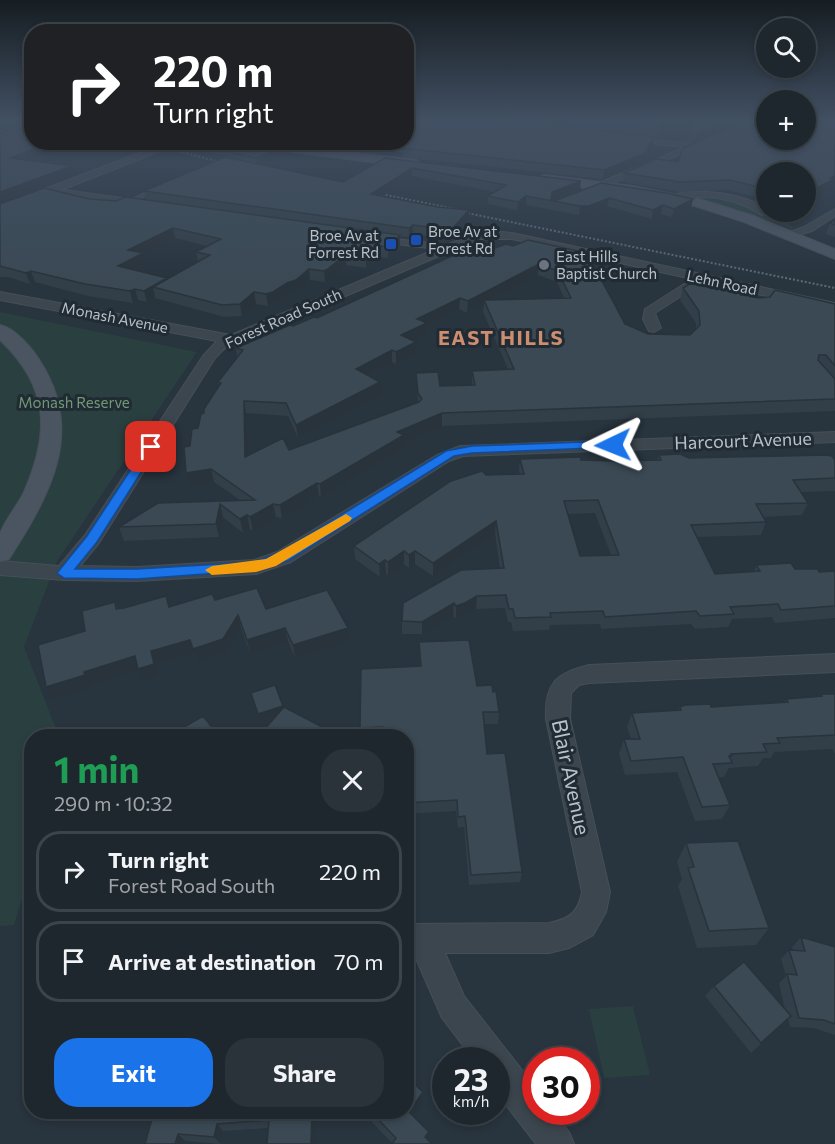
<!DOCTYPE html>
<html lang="en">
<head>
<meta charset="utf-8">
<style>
  body { margin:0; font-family:Commissioner,sans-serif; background:#2b333a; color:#f1f3f6; height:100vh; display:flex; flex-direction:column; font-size:22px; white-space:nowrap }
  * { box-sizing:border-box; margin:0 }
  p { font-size:20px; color:#a1a5aa }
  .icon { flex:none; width:33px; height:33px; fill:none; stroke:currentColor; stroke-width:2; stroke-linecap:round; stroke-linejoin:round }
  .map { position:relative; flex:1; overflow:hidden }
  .panel { position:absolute; left:24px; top:729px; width:390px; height:390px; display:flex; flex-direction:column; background:#1e272e; border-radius:24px; box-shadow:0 3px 9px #0003,0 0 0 2px #3c444a }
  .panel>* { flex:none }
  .hud { position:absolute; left:24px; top:24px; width:390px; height:126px; border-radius:24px; box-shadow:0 3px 9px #0003,0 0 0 2px #3c444a; background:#202124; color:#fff; overflow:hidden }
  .buttons { position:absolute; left:756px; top:18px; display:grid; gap:12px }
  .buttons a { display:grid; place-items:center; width:60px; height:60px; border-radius:50%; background:#1e272e; box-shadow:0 3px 9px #0003,0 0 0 2px #3c444a; font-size:30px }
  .speed { position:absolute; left:432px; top:1047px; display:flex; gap:12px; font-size:30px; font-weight:700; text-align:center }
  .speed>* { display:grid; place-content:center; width:78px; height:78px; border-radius:50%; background:#1e272e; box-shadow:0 3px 9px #0003,0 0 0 2px #3c444a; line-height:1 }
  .speed small { font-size:15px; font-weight:400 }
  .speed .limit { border:9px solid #d22; background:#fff; color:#111 }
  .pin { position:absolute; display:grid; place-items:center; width:51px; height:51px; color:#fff; margin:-26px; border-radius:12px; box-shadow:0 3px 9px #0006 }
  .me { position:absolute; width:66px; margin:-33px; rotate:268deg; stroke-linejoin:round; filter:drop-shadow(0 0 4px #0008) }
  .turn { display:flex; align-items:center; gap:21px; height:126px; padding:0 30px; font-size:27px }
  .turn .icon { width:78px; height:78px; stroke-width:2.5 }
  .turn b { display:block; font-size:42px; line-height:51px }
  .round { display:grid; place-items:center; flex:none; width:63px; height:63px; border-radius:24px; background:#2b333a }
  .summary { display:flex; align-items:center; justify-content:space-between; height:102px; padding:0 30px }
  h1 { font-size:36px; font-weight:700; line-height:45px; color:#1e9e55 }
  .button { display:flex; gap:12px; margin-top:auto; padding:12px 30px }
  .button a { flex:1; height:69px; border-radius:24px; background:#1a73e8; color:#fff; font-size:24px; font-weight:700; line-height:69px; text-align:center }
  .button a+a { background:#2b333a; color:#f1f3f6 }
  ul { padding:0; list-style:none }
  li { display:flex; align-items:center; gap:18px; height:81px; margin:0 12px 9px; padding:0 18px; border:3px solid #3c444a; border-radius:24px }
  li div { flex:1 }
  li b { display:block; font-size:22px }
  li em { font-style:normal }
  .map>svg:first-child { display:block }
  .green { fill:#2a3f3f }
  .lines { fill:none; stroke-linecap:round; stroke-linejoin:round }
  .service-casing { stroke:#454f58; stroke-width:2 }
  .minor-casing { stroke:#454f58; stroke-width:2 }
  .tertiary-casing { stroke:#454f58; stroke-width:2 }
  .secondary-casing { stroke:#454f58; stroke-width:2 }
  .service { fill:#3c464e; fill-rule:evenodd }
  .minor { fill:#3c464e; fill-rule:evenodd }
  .tertiary { fill:#3c464e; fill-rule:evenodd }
  .secondary { fill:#4a5561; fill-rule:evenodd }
  .rail { stroke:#5e6a75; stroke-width:2; stroke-dasharray:2 2; stroke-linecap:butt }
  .wall { fill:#323f48; fill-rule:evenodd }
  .shaded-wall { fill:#29333b }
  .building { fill:#3a4954; stroke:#29333b; stroke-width:1.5; fill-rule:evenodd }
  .route { fill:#1a73e8; stroke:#114b97; stroke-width:1.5 }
  .slow { fill:#f59e0b }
  .transit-dot { fill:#1a4fb4; stroke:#202b34; stroke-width:2 }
  .worship-dot { fill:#6b7280; stroke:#202b34; stroke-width:2 }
  .labels { text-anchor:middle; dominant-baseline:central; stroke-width:6; stroke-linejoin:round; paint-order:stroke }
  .far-poi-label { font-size:15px; fill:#b8c1c9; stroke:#202b34; text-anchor:start }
  .far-street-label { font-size:15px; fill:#b8c1c9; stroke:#202b34 }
  .far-park-label { font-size:15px; fill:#719876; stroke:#202b34 }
  .street-label { font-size:18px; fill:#b8c1c9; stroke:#202b34 }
  .far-district-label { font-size:20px; font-weight:bold; letter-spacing:1.5px; fill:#cc8d70; stroke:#202b34 }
  .near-street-label { font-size:21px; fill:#b8c1c9; stroke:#202b34 }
</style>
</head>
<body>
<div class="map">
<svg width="835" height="1144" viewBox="0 0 835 1144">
  <rect width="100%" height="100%" fill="#28343e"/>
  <path class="green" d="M690,197L748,203L761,214L776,212L796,230L726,206Z
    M0,312L197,352L56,563L24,647L59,736H32L31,871L14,925L0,926Z
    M633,1006L650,1075L604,1078L589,1009Z"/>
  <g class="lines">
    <g class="service-casing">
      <path id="service" d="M154,189L158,190L130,203L126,202Z"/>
    </g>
    <g class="minor-casing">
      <path id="minor" d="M32,127V132L0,141V136Z
        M624,137L695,144L699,146L588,194H582V190L686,147L627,141H624Z
        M50,188L143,201L148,204L143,207L47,193L45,191Z
        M684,192C709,191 737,193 760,205C764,207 766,211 770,213L761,215C743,202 720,197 697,197C688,198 676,202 669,197Z
        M835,209V216L812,231L787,238L782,235L804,227Z
        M490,231L512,233L835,303V311L703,282L655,313L661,328L654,332L649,331L643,319L645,309L692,279L512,239H479L226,347L215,358L99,543L80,566L137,567L254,560L277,552L437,455L460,446L835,432V442L463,456L449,461L291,562L256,574L137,581L64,580L0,575V561L59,566L85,535L203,356L217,341L0,300V292L231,335L436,249L374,241L369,238L370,236L447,245L473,234Z
        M835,654V672L589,683L579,685L571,693L570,719L610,892L606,912L593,935L569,948L549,953H445L464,996L536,1088V1112H553L569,1132L574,1144H536L496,1092V1060H474L442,1018L414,954H406V924L549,923C569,919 578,913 582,892L546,719C544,684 556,673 589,665Z"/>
    </g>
    <g class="tertiary-casing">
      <path id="tertiary" d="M168,142H183L0,214V206Z"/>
    </g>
    <g class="secondary-casing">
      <path id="secondary" d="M266,142H284L294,146L417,160L423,164L417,168L292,152Z
        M545,175L633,186L703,200L754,216L835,249V259L744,222L695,206L633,194L541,182L539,179L541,176Z
        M0,325C15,328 32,348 40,361C86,432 50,495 9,559L0,562C0,553 0,542 0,534C3,523 17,506 23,494C50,434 50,387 0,340Z"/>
    </g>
    <use href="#service" class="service"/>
    <use href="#minor" class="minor"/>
    <use href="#tertiary" class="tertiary"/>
    <use href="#secondary" class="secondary"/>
    <path class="rail" d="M144,142L231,165
      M366,191L460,210
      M452,210L835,288"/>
  </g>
  <path class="wall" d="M406,120H668L657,137H654L653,145L642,163L603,179L402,157V153L317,144L309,146L298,145L291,142H406Z
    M694,120H742L695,142L687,141L689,132Z
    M835,120V184L832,185L831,188L806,202V172H766V199L727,190L678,192L622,182L624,173L678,162Z
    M196,142L289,145L290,154L262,165L343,182L385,158L580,189L553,200L555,201L601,183L693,199L691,208L672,217L661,214L652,219L607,206L588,215H579L526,205L517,210L488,204V196L495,192L412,176L381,196L438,207L469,210V219L450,239L413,234L409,237L400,236V246L388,258L381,257L366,268L346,265L329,281L325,282L310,280L297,292L288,294L275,303L268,306L256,304L242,316L224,317L155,298L147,302L138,300L133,303L88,296L35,282L30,284L8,277H0V204L89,199L116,201L146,200L144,191L226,157L225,155L197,151ZM175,238L207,246L196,252L198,262L168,279L135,270L146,264L144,254Z
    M835,220V237L826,234L830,223Z
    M528,240L625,324L648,334L690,335L696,329V323L680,300L683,288L700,284L758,298L835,304V411L442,426L404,442V448L321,497L319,496L282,518L276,517L253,531L250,529L243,533L223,517L219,537L124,541L119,527L158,503L240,500L214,482L189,486L186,473L190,446L204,413L219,386L218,382L237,357L236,348L293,326L317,318L490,250L513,246ZM538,275L557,282L564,298L491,300ZM484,304L483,312L508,369L472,371V385L440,386L416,373L418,402L289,450L247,456L246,413L288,416L298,438L381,394L368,375L392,362L396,364L416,353V342L415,341L427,335V325L459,309L467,313Z
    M659,455L689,458L835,460V491L801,492L808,503L802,515L763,517L766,522L761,535L697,537L715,574L754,571L756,565L819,572L835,571V618L775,623L772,617L732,619L728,627L695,629L691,624L601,629L600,624L550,625L549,630L513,631L511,622H508L505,608L476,609L464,616L456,618L453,616L422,634H402V621L500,569L495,533L433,576L415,564L409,568L404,564L388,575L386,573L380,577L355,559L354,546L486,475L520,474L519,471L520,459L616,461L657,460ZM595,513L611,555L580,556L568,514Z
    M215,600L266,609L348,628L350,641L295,658L288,641L250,653L241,628L226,653L197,662L194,653L155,664L158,677L143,682L138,670L90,685L91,688L53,700L46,687L85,631L115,602L118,609L170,607Z
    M419,642L477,686L493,692L499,712L498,724H484L487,754L522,872L520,882L469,885L464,827L458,828L456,811L406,814V736H361L360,728L420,666Z
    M251,693L283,707L328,730L329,736H264L263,731L276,715L260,721Z
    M821,694H835V754L832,749L774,752L771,758H763L758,766L729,768L724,777H718L730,805L722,819L695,821L677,772L625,775L619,754L624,739H631L627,727L632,713L678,710L680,707H711L784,702L786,699L819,697Z
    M686,843L769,928L756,945L697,948L678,886L682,879L677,862Z
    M801,937L835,947V1035L814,1028L790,1027L788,1019L751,1053L705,996L714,986L785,1010L779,983L786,976L781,959L789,950H793L792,947Z
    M412,1082L423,1092L422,1104L393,1144L362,1112H406Z
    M154,1112H316L268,1128L223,1131L221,1144L185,1141L184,1144H145Z"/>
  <path class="shaded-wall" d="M664,120H668L657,137L659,129Z
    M726,120H742L695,142L697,133Z
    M654,137L653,145L642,163L603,179L604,170Z
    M49,142H68L69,144L14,167L11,158Z
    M309,142H317V144L309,146Z
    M289,145L290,154L258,166L256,158Z
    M72,166L74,175L0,204V192Z
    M412,168V176L371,203V194Z
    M835,176V184L832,185L831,188L806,202V194Z
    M581,181L580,189L551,201L552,192Z
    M526,196V205L517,210L518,202Z
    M609,198L607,206L588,215H579L580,206Z
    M693,199L691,208L672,217L674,209Z
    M663,205L661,214L652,219L653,210Z
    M469,210V219L450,239L451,230Z
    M413,225V234L409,237V228Z
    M173,228L175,238L144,254L146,264L121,277L118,266L128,250Z
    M400,235V246L388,258V247Z
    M381,246V257L366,268V257Z
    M346,254V265L329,281L325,282L324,271Z
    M539,264L538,275L485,303L484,300V304L467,313L468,301Z
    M309,269L310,280L297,292L288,294L275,303L268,306L266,294Z
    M31,271L35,282L30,284L26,273Z
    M167,278L153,287L155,298L147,302L144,291Z
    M135,289L138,300L133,303L130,291Z
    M254,292L256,304L242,316L240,304Z
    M460,298L459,309L427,325V335L402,347L401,335L417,319Z
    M416,342V353L396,364V352Z
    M392,350V362L356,381V369Z
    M380,382L381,394L298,438L296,425Z
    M244,401L246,413L248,470L245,457Z
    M442,413V426L404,442V448L321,497L320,484L397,432Z
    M211,469L214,482L189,486L186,473Z
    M317,483L319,496L282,518L280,505Z
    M220,504L223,517L219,537L216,524Z
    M273,504L276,517L253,531L250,517Z
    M247,515L250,529L243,533L240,519Z
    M496,521L495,533L433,576V563Z
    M404,551V564L388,575V562Z
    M415,551V564L409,568V555Z
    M385,560L386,573L380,577L379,564Z
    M477,596L476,609L464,616L456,618V606Z
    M454,603L453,616L422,634V622Z
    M238,615L241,628L226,653L197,662L194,653L155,664L158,677L143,682L138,670L90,685L91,688L53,700L46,687L84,672L151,651Z
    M285,628L288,641L250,653L247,640Z
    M348,628L350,641L295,658L293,645Z
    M283,706L285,712L260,721L258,714Z
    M328,730L329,736H323Z
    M412,1069V1081L409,1091V1079Z
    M423,1092L422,1104L409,1123V1112Z
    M312,1112H316L315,1144H311Z
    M217,1124L223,1131L221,1144L214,1137Z
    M429,1132V1142L425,1137Z
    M178,1134L185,1141L184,1144H175Z"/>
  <path class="building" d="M406,120H513L654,137L644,154L604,170L402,148L407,145L386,142H406Z
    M580,120H664L659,129Z
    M694,120H726L697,133L689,132Z
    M748,120H766V140H806V120H835V176L831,178L834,179L806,194V172H766V189L730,180L680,182L624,173L656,159L678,162L683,148Z
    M22,130L32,131V142H49L11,158L72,166L0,192V138Z
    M198,142H284L289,145L256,158L225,151L232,148Z
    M225,157L343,182L385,158L581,181L552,192L551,200L555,201L601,183L666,193L693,199L674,209L663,205L653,210L609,198L589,206H580L526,196L518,202L488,196L506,185L412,168L371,194L438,207L469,210L451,230L413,225L409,228L144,191Z
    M44,188L89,199L116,201L126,197L400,235L388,247L381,246L366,257L346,254L328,269L324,271L309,269L296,280L287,283L273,292L266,294L254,292L240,304L222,305L153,287L210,255L196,252L221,239L173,228L128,250L143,253L118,266L167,278L144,291L135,289L130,291L85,284L31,271L26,273L0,266V204Z
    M835,220V225L830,223Z
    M528,240L587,253L625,324L648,334L690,335L700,325L699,311L683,288L693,282L700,284L705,281L713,283L758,298L770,297L775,290L835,304V366L826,355H819L818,360L835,379V399L442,413L397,432L404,435L320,484L317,483L280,505L273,504L250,517L247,515L240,519L220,504L216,524L119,527L158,503L255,500L211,469L186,473L184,447L190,446L192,429L198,428L201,414L204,413V409L221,383L218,382L243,350L236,348L290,325L293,326L314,317L317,318L476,245L490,250L506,244L513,246ZM539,264L558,271L571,298L484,300L514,369L472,371L475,385L440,386L438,372L416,373L418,393L422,399L419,402L289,450L283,438L245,457L244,401L286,403L296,425L380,382L356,369L392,350L396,352L416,342L401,335L427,323L417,319L460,298L468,301Z
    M680,454L689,458L826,455L832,456L835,460V478L793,480L808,503L756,504L766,522L691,525L715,574L760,571L756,565L791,563L795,569H818L819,572L835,571V606L781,610L778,604L730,607L734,614L700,616L696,611L605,617L603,611L550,613L551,617L515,618L513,609H509L506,595L477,596L465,603L456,606L454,603L422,622L402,621L403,603L461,570L504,568L496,521L433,563L415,551L409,555L404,551L388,562L385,560L379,564L354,546L451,481L482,471L486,475L524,474L520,459L580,457L581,460L616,461L661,460L659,455ZM598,500L619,555L580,556L564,501Z
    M257,588L266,609L327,590L348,628L293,645L285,628L247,640L238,615L223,639L193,649L190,640L151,651L154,664L138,669L135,656L84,672L85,675L46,687L38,645L85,631L82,611L115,602L116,609L124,608L166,596L169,607L212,594L215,600Z
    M469,640L477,686L492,685L493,692L496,691L499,712H483L487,754L505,753L522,872L471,875L465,816L458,817L457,800L406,803V736H383V727L360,728L361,669L421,666L419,642Z
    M275,685L283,706L258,714L251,693Z
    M821,694H835V735L777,738L780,743L763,744L767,752L731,754L732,756H729L732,763L713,764L730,805L702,807L683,757L631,761L624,739H640L632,713L681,710L680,707L685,705L710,704L711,707L788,702L786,699L822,696Z
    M284,707L328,730L323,736H273L263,731Z
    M203,716L219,736H169Z
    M738,841L769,928L709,931L688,868L694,867L686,843Z
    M801,937L835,947V1024L824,1020L799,1018L787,974L797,975L789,950L805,951Z
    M744,962L791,1016L761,1043L714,986Z
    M406,1063L412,1069L409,1079L423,1092L409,1112L429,1132L425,1137L432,1144H392L396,1138L371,1112H406Z
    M154,1112H312L311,1144H267L269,1120L217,1124L214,1137L178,1134L175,1144H145Z"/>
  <linearGradient id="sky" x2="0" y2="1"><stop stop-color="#161d22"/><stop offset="0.43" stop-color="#425063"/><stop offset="1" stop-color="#425063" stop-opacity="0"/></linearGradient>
  <rect width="835" height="280" fill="url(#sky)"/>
  <path class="route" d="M613,441L617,442V447L472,453L454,456L289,560L261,570L137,579L64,578L57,573L87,536L147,445L151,444L157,447L97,542L75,569H137L255,562L279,553L446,451L472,446Z"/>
  <path class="slow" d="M346,514L352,518L350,521L276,566L256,572L212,575L205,570L212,566L266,559Z"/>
  <g class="transit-dot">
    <rect x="410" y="234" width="12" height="12" rx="3"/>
    <rect x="385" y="238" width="12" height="12" rx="3"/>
  </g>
  <circle class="worship-dot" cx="544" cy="265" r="6"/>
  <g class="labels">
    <g class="far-poi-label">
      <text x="428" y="231">Broe Av at<tspan x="428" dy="17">Forest Rd</tspan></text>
      <text x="379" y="235" text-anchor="end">Broe Av at<tspan x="379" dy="17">Forrest Rd</tspan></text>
      <text x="556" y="256">East Hills<tspan x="556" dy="17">Baptist Church</tspan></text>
    </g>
    <g class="far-street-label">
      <text transform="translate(722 282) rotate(12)">Lehn Road</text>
      <text transform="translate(115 317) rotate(11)">Monash Avenue</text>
      <text transform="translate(283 318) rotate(-24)">Forest Road South</text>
    </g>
    <g class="far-park-label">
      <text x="74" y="402">Monash Reserve</text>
    </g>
    <g class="street-label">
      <text transform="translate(743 440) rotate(-2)">Harcourt Avenue</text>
    </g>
    <g class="far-district-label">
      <text x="501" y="337">EAST HILLS</text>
    </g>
    <g class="near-street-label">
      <text transform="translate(572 777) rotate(78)">Blair Avenue</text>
    </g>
  </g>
</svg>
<div class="buttons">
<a><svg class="icon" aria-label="search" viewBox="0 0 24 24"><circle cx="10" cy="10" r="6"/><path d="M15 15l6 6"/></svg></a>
<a>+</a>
<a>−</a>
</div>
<div class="speed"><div>23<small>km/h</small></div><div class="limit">30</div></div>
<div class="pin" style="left:151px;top:447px;background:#d93025"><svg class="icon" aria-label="arrive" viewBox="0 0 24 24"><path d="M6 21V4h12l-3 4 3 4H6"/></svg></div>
<svg class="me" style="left:613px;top:445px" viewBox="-20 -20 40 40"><path d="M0-17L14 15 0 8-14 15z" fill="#1a73e8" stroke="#fff" stroke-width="4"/></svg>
<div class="hud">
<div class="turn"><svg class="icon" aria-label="right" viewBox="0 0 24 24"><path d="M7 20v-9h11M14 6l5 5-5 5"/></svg><div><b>220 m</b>Turn right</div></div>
</div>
<section class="panel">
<div class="summary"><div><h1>1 min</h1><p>290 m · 10:32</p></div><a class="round"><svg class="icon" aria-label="close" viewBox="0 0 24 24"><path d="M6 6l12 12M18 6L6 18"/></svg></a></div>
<ul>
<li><svg class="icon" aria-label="right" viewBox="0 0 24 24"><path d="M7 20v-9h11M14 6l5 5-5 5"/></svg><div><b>Turn right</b><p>Forest Road South</p></div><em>220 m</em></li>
<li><svg class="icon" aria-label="arrive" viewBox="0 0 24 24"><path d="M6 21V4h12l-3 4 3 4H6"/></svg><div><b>Arrive at destination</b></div><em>70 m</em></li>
</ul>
<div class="button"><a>Exit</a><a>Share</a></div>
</section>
</div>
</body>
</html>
